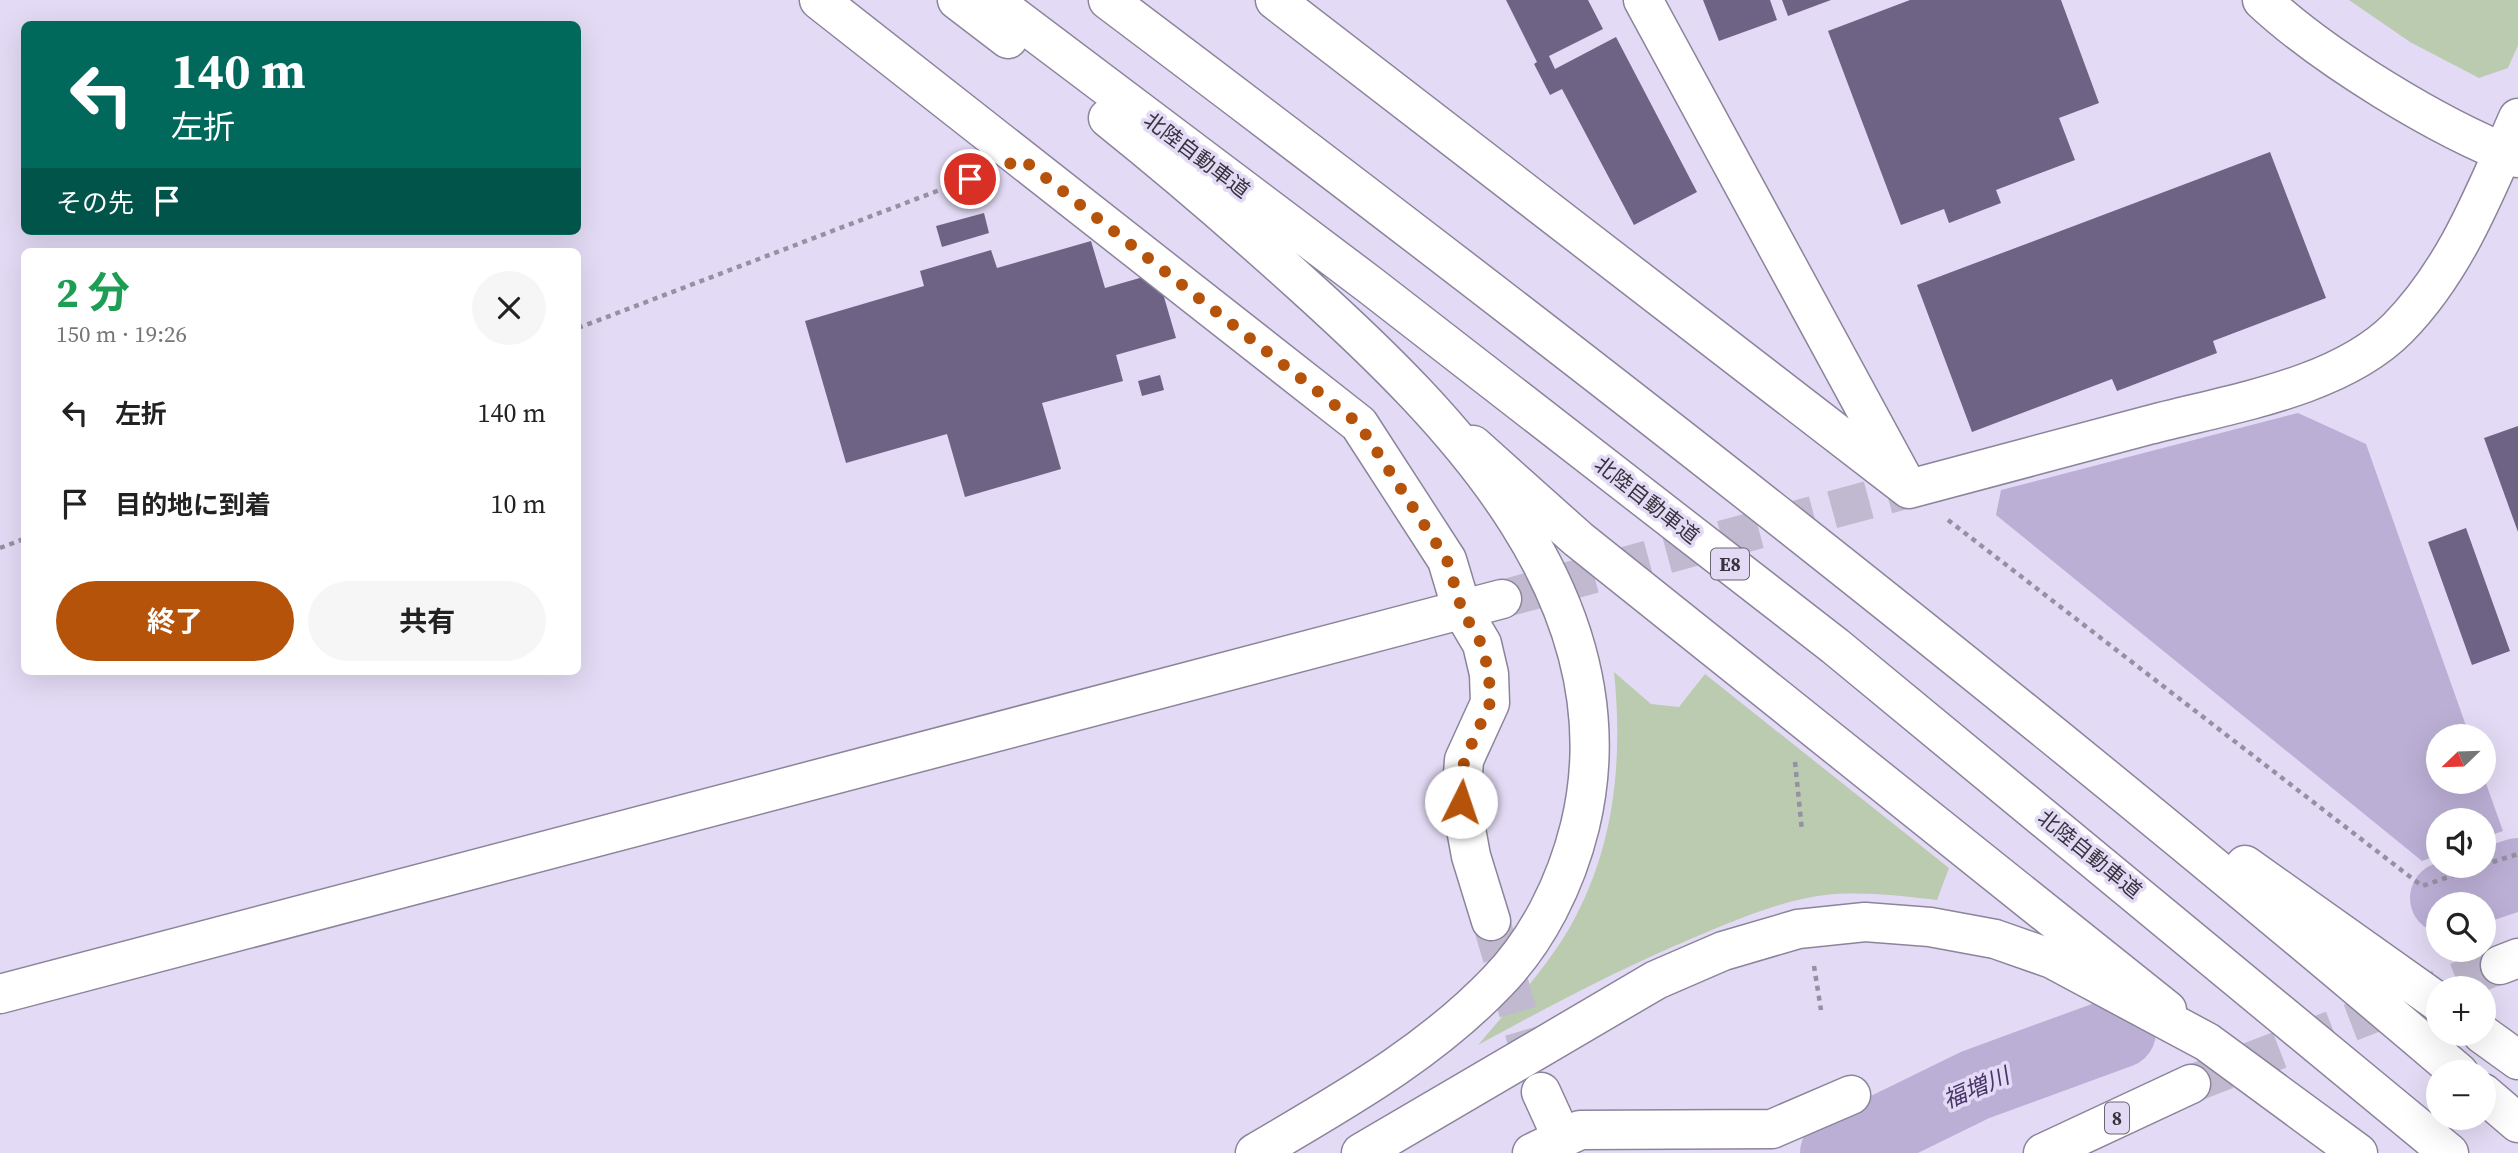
<!DOCTYPE html>
<html lang="ja">
<head>
<meta charset="utf-8">
<style>
  body { margin:0; font-family:"Source Serif 4","Noto Sans JP",serif; background:#f6f6f6; color:#222; height:100vh; display:flex; flex-direction:column; font-size:26px; white-space:nowrap }
  * { box-sizing:border-box; margin:0 }
  p { font-size:23px; color:#767676 }
  .icon { flex:none; width:38px; height:38px; fill:none; stroke:currentColor; stroke-width:2; stroke-linecap:round; stroke-linejoin:round }
  .map { position:relative; flex:1; overflow:hidden }
  .sheet { position:absolute; left:21px; top:248px; width:560px; height:427px; display:flex; flex-direction:column; background:#fff; border-radius:10px; box-shadow:0 7px 28px #0002 }
  .sheet>* { flex:none }
  .banner { position:absolute; left:21px; top:21px; width:560px; height:214px; border-radius:10px; box-shadow:0 7px 28px #0002; background:#00695c; color:#fff; overflow:hidden }
  .needle { width:46px; rotate:247deg }
  .controls { position:absolute; left:2426px; top:724px; display:grid; gap:14px }
  .controls a { display:grid; place-items:center; width:70px; height:70px; border-radius:50%; background:#fff; box-shadow:0 7px 28px #0002; font-size:35px }
  .pin { position:absolute; display:grid; place-items:center; width:60px; height:60px; color:#fff; margin:-30px; border:4px solid #fff; border-radius:50%; box-shadow:0 2px 7px #0007 }
  .me { position:absolute; width:77px; margin:-38px; rotate:4deg; stroke-linejoin:round; filter:drop-shadow(0 0 5px #0008) }
  .turn { display:flex; align-items:center; gap:24px; height:147px; padding:0 35px; font-size:32px }
  .turn .icon { width:91px; height:91px; stroke-width:2.5 }
  .turn b { display:block; font-size:49px; line-height:60px }
  .then { display:flex; align-items:center; height:66px; padding:0 35px; background:#0003; gap:14px; font-size:26px }
  .round { display:grid; place-items:center; flex:none; width:74px; height:74px; border-radius:37px; background:#f6f6f6 }
  .headline { display:flex; align-items:center; justify-content:space-between; height:119px; padding:0 35px }
  h1 { font-size:42px; font-weight:700; line-height:52px; color:#1e9e55 }
  .button { display:flex; gap:14px; margin-top:auto; padding:14px 35px }
  .button a { flex:1; height:80px; border-radius:42px; background:#b45309; color:#fff; font-size:28px; font-weight:700; line-height:80px; text-align:center }
  .button a+a { background:#f6f6f6; color:#222 }
  ul { padding:0; list-style:none }
  li { display:flex; align-items:center; gap:21px; height:91px; padding:0 35px }
  li div { flex:1 }
  li b { display:block; font-size:26px }
  li em { font-style:normal }
  .map>svg:first-child { display:block }
  .green { fill:#bacbb0 }
  .water { fill:#bbafd5 }
  .lines { fill:none; stroke-linecap:round; stroke-linejoin:round }
  .river { stroke:#bbafd5; stroke-width:72 }
  .building { fill:#6e6385 }
  .minor-tunnel { stroke:#c1b9d0; stroke-width:38; stroke-dasharray:38 19; stroke-linecap:butt }
  .major-tunnel { stroke:#c1b9d0; stroke-width:38; stroke-dasharray:38 19; stroke-linecap:butt }
  .minor-casing { stroke:#8c849b; stroke-width:41 }
  .major-casing { stroke:#8c849b; stroke-width:41 }
  .highway-casing { stroke:#8c849b; stroke-width:41 }
  .path { stroke:#9790a3; stroke-width:4.5; stroke-dasharray:5 5; stroke-linecap:butt }
  .minor { stroke:#fff; stroke-width:38 }
  .major { stroke:#fff; stroke-width:38 }
  .highway { stroke:#fff; stroke-width:38 }
  .route { stroke:#b45309; stroke-width:12; stroke-dasharray:0 21.6 }
  .labels { text-anchor:middle; dominant-baseline:central; stroke-width:7; stroke-linejoin:round; paint-order:stroke }
  .shield { fill:#e3dbf5; stroke:#6b6574; stroke-width:2 }
  .shield-label { font-size:19px; font-weight:bold; fill:#37333d }
  .street-label { font-size:21px; fill:#37333d; stroke:#e3dbf5 }
  .water-label { font-size:23px; font-style:italic; fill:#483567; stroke:#e3dbf5 }
</style>
</head>
<body>
<div class="map">
<svg width="2518" height="1153" viewBox="0 0 2518 1153">
  <rect width="100%" height="100%" fill="#e3dbf5"/>
  <path class="green" d="M2349,0H2518V45L2508,68L2479,78L2410,42Z
    M1614,672L1651,704L1679,707L1705,674L1949,868L1937,900C1900,896 1862,891 1825,895C1779,901 1735,920 1693,938C1619,969 1548,1007 1478,1045C1510,1007 1545,970 1570,927C1615,848 1623,760 1614,672Z"/>
  <path class="water" d="M2298,413L2366,444L2470,737H2438V782H2483V775L2503,831L2483,838V821H2438V855L2422,861L1996,515L2001,490Z"/>
  <g class="lines">
    <path class="river" d="M2446,898L2518,874
      M1836,1153L1975,1085L2120,1032"/>
  </g>
  <path class="building" d="M1506,0H1588L1603,29L1549,56L1555,69L1616,37L1697,192L1634,225L1562,89L1550,95L1534,64L1537,62Z
    M1703,0H1770L1777,20L1719,41Z
    M1782,0H1831L1788,16Z
    M1910,0H2061L2099,103L2059,118L2075,160L1996,190L2001,203L1949,223L1944,209L1901,225L1828,31Z
    M2270,152L2326,298L2213,341L2217,353L2117,391L2112,379L1972,432L1917,285Z
    M984,213L989,233L942,247L936,226Z
    M1091,241L1105,288L1157,273L1176,338L1116,355L1123,381L1042,403L1061,469L965,497L947,434L846,463L805,321L924,286L920,271L991,250L997,268Z
    M1160,375L1164,390L1142,396L1138,381Z
    M2518,426V532L2484,438Z
    M2466,528L2510,651L2472,665L2428,542Z"/>
  <g class="lines">
    <path class="minor-tunnel" d="M1502,599L1909,489
      M1491,921L1539,1083"/>
    <path class="major-tunnel" d="M2191,1084L2500,965"/>
    <g class="minor-casing">
      <path id="minor" d="M819,0L1359,424L1447,560L1462,610L1482,644L1489,674L1490,703L1464,760L1461,802L1471,856L1491,921
        M1275,0L1909,489
        M1643,0L1901,475
        M2262,0C2323,57 2440,129 2518,158
        M1473,445L1578,539L2167,1010
        M1909,489C1989,468 2069,446 2149,425C2228,404 2339,388 2398,328C2456,269 2485,192 2518,118
        M0,994L1502,599
        M1541,1092L1562,1138
        M1532,1153L1580,1130L1772,1129L1851,1095"/>
    </g>
    <g class="major-casing">
      <path id="major" d="M2500,965L2518,958
        M2043,1153L2191,1084"/>
    </g>
    <g class="highway-casing">
      <path id="highway" d="M957,0L1008,39
        M992,0L1370,285L1835,646L2449,1153
        M1108,0C1567,346 2022,700 2459,1073
        M1108,118C1174,171 1239,227 1302,284C1453,420 1634,602 1580,826C1566,883 1538,940 1497,982C1427,1055 1341,1102 1255,1153
        M2245,865L2438,1002
        M2482,1034L2518,1060
        M2483,1093L2518,1123
        M1361,1153L1656,980L1723,951L1798,929L1865,922L1930,927L1995,939L2052,959L2207,1042L2358,1153"/>
    </g>
    <path class="path" d="M578,328L979,175
      M1948,520L2422,886L2481,866
      M0,548L24,539
      M1795,762L1802,831
      M2483,865L2518,854
      M1814,966L1821,1010"/>
    <use href="#minor" class="minor"/>
    <use href="#major" class="major"/>
    <use href="#highway" class="highway"/>
  </g>
  <g class="lines">
    <path class="route" d="M970,179L1022,159L1359,424L1447,560L1462,610L1482,645L1489,674L1490,703L1464,761L1461,802"/>
  </g>
  <g class="labels">
    <g class="shield">
      <rect x="1711" y="548.5" width="38" height="31" rx="5"/>
      <rect x="2105" y="1102.5" width="24" height="31" rx="5"/>
    </g>
    <g class="shield-label">
      <text x="1730" y="564">E8</text>
      <text x="2117" y="1118">8</text>
    </g>
    <g class="street-label">
      <text transform="translate(1197 155) rotate(37)">北陸自動車道</text>
      <text transform="translate(1647 500) rotate(38)">北陸自動車道</text>
      <text transform="translate(2090 854) rotate(39)">北陸自動車道</text>
    </g>
    <g class="water-label">
      <text transform="translate(1976 1088) rotate(-23)">福増川</text>
    </g>
  </g>
</svg>
<div class="controls">
<a><svg class="needle" viewBox="-14 -14 28 28"><path d="M0-13l5 13h-10z" fill="#e53935"/><path d="M0 13l5-13h-10z" fill="#767676"/></svg></a>
<a><svg class="icon" aria-label="sound" viewBox="0 0 24 24"><path d="M4 9h4l5-4v14l-5-4H4zM17 9q2 3 0 6"/></svg></a>
<a><svg class="icon" aria-label="search" viewBox="0 0 24 24"><circle cx="10" cy="10" r="6"/><path d="M15 15l6 6"/></svg></a>
<a>+</a>
<a>−</a>
</div>
<div class="pin" style="left:970px;top:179px;background:#d93025"><svg class="icon" aria-label="arrive" viewBox="0 0 24 24"><path d="M6 21V4h12l-3 4 3 4H6"/></svg></div>
<svg class="me" style="left:1461px;top:802px" viewBox="-20 -20 40 40"><circle r="19" fill="#fff"/><path d="M0-13L10 11 0 6-10 11z" fill="#b45309"/></svg>
<div class="banner">
<div class="turn"><svg class="icon" aria-label="left" viewBox="0 0 24 24"><path d="M17 20v-9H6M10 6l-5 5 5 5"/></svg><div><b>140 m</b>左折</div></div>
<div class="then">その先<svg class="icon" aria-label="arrive" viewBox="0 0 24 24"><path d="M6 21V4h12l-3 4 3 4H6"/></svg></div>
</div>
<section class="sheet">
<div class="headline"><div><h1>2 分</h1><p>150 m · 19:26</p></div><a class="round"><svg class="icon" aria-label="close" viewBox="0 0 24 24"><path d="M6 6l12 12M18 6L6 18"/></svg></a></div>
<ul>
<li><svg class="icon" aria-label="left" viewBox="0 0 24 24"><path d="M17 20v-9H6M10 6l-5 5 5 5"/></svg><div><b>左折</b></div><em>140 m</em></li>
<li><svg class="icon" aria-label="arrive" viewBox="0 0 24 24"><path d="M6 21V4h12l-3 4 3 4H6"/></svg><div><b>目的地に到着</b></div><em>10 m</em></li>
</ul>
<div class="button"><a>終了</a><a>共有</a></div>
</section>
</div>
</body>
</html>
